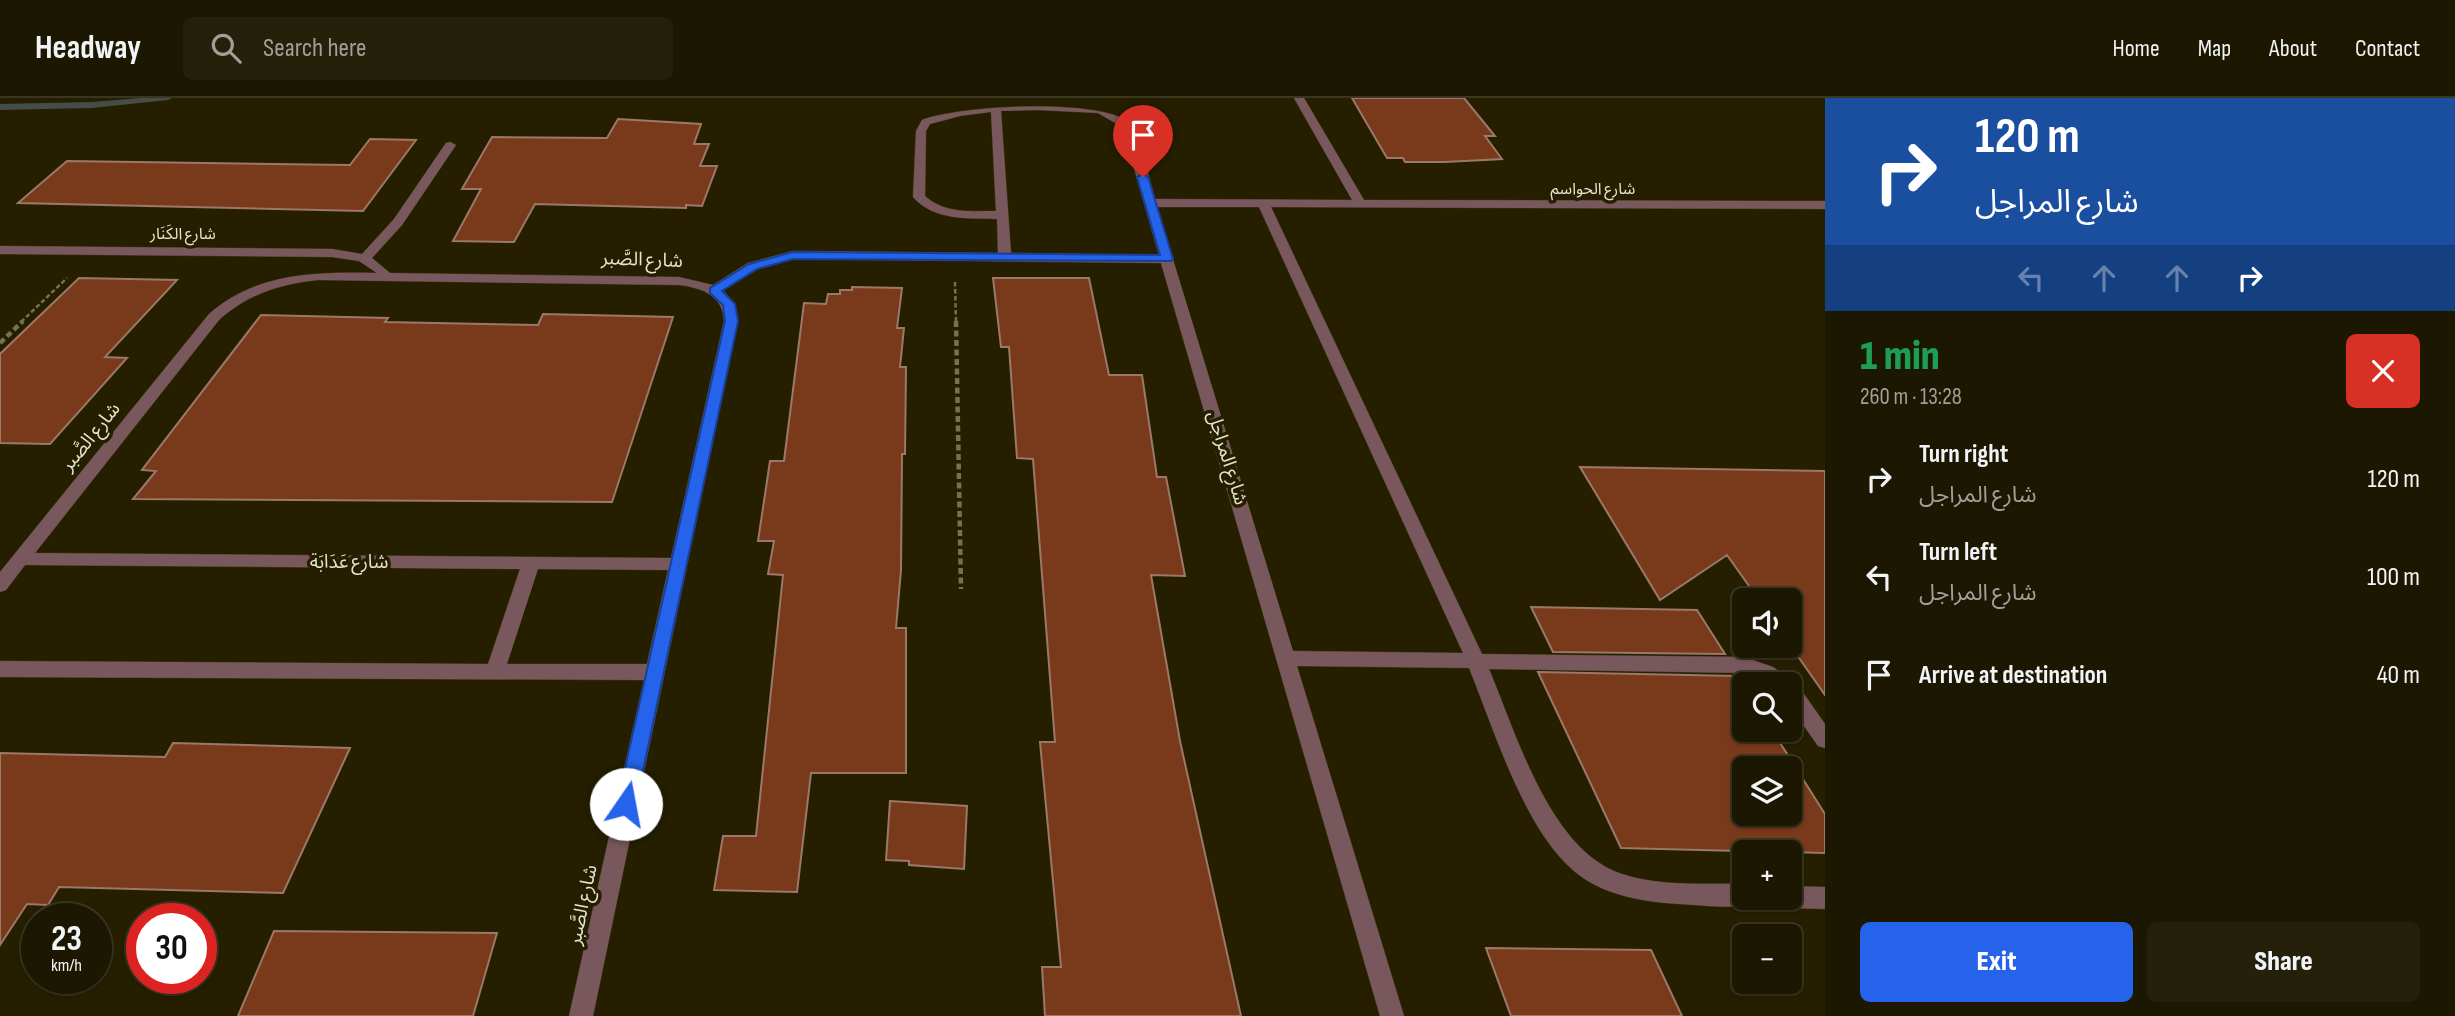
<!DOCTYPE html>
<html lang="en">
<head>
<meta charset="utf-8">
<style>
  body { margin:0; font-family:"Sofia Sans Condensed","Noto Sans Arabic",sans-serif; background:#25200a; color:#f1f3f6; height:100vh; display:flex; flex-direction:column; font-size:26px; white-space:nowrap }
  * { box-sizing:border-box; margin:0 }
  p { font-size:23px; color:#a09f99 }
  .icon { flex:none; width:38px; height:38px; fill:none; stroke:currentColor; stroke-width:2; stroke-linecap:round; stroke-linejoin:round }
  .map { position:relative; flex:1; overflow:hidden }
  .sheet { display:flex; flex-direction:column; background:#1c1700; width:630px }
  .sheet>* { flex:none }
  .top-card { background:#1a4fa0; color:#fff; overflow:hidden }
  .controls { position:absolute; left:1732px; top:490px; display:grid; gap:14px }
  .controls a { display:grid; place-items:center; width:70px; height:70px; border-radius:10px; background:#1c1700; box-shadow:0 2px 5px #0004,0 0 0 2px #3a3622; font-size:35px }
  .speed { position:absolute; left:21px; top:805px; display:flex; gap:14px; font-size:35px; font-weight:700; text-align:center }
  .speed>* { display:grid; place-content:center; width:91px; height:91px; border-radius:50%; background:#1c1700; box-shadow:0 2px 5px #0004,0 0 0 2px #3a3622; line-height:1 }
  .speed small { font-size:18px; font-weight:400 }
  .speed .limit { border:10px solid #d22; background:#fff; color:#111 }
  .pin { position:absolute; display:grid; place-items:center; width:60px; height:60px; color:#fff; margin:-72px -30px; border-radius:50% 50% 50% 0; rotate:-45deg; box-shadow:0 0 7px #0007 }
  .pin .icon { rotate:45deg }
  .me { position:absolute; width:77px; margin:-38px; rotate:12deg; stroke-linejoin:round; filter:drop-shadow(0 0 5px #0008) }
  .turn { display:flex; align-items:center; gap:24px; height:147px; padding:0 35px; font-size:32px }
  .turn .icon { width:91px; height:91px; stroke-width:2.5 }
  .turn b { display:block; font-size:49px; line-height:60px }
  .lanes { display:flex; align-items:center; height:66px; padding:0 35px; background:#0003; justify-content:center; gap:35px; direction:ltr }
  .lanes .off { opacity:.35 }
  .round { display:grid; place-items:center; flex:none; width:74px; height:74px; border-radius:10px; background:#25200a }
  .overview { display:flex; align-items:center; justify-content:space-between; height:119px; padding:0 35px }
  h1 { font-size:42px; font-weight:800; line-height:52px; color:#1e9e55 }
  .action { display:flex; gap:14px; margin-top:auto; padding:14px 35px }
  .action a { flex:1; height:80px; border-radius:10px; background:#2563eb; color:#fff; font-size:28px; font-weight:800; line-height:80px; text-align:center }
  .action a+a { background:#25200a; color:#f1f3f6 }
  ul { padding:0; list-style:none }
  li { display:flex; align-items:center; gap:21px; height:98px; padding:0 35px }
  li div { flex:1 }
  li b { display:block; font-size:26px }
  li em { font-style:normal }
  header { display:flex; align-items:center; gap:42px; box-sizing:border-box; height:98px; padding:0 35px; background:#1c1700; border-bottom:2px solid #3a3622 }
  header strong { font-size:33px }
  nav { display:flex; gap:38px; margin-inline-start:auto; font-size:24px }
  .search { width:490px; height:63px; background:#25200a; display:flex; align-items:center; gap:18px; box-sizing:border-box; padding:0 24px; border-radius:10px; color:#a09f99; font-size:26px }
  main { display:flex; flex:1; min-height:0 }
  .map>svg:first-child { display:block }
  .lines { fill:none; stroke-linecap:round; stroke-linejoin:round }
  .stream { fill:#464c48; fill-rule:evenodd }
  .building { fill:#79391b; stroke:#9b7869; stroke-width:2; fill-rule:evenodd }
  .minor-casing { stroke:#403a1d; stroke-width:1 }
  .path-far1 { stroke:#757157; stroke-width:2.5; stroke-dasharray:4.5 2.5; stroke-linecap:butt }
  .path { stroke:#757157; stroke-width:4.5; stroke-dasharray:6 3.5; stroke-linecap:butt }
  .minor { fill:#79585d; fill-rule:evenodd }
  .route { fill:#2563eb; stroke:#184099; stroke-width:2 }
  .labels { text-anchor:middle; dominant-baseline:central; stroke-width:7; stroke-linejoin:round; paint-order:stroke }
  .far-street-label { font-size:16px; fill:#e5e2d0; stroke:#251f00 }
  .street-label { font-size:19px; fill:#e5e2d0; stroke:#251f00 }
</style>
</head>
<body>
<header>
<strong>Headway</strong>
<div class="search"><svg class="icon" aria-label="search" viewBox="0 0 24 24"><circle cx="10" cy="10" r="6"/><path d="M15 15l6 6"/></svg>Search here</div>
<nav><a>Home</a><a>Map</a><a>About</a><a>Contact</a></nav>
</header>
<main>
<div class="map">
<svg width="1825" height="918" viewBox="0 0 1825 918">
  <rect width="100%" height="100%" fill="#251f00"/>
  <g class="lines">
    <path class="stream" d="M141,0H172L168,2L92,10L0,12V6L92,4Z"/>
  </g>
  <path class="building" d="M1352,0H1464L1495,38H1485L1502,61L1445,64H1405L1403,60H1387Z
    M618,21L701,26L694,46H709L700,68H717L702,108L686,107V110L535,106L514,144L453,143L481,91H462L492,39L607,40Z
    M370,41L416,42L363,113L18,105L67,63L350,67Z
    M79,180L177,182L105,259L127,260L50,346L0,345V256Z
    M993,180H1089L1109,277H1142L1157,379H1166L1185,478L1151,477L1180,643L1241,918H1045L1042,869H1061L1040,644H1055L1033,361L1017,360L1009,249H1001Z
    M852,189L902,190L897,230H904L900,269H906L905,356H902L901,472L896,530H906V675H811L797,794L714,792L723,738H756L783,477L768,476L774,443H758L770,363H784L804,205L826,206L828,196H840V192H852Z
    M543,216L673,219L612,404L133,401L156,373L142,372L261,217L388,220L385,224L538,227Z
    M1580,369L1825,373V597L1790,547V502H1759L1727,457L1660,502Z
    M1531,509L1697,512L1725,556L1553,554Z
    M1538,574L1738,578L1745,588V632H1772L1825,716V755L1621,750ZM1745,670H1790V716H1745Z
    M173,645L350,650L283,795L59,789L48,807L27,806L0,847V655L165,659Z
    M890,703L967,708L964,771L909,767V763L886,762Z
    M274,833L497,835L473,918H238Z
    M1486,850L1651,852L1682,918H1511Z"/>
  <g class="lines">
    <g class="minor-casing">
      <path id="minor" d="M1294,0H1304L1364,102L1825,103V111L1271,109L1482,556L1744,559L1773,569L1797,586L1825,626V650L1818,648L1790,608V586H1769L1744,575L1489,571C1516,635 1550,753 1622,776C1661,789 1705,785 1745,786V800H1755L1753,805C1733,812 1701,807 1679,806C1643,804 1602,797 1574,773C1524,731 1494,631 1469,570L1297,568L1404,918H1380L1161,165L793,161L758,171L723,192L734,205L738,223L593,918H569L644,582L0,579V563L488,566L520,471L25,467L6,492L0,494V474L209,216C257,174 316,174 377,175L359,163L332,159L0,156V148L332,151L362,156L394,121L446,45L450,44L456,47L402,127L372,160L390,175L679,179L713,187L748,165L793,153L998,155L997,121C968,120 934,123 913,99L916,33L922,22C960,7 1102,0 1130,25C1140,37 1150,85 1155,101L1352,102ZM1038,12L1098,15L1122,29L1159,157L1011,155L1001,13ZM991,14L996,113C971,113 945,116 925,98L926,33L930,26L960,18ZM1157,109H1259L1463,555L1293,553ZM318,182L679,187C702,190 723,197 724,223L671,460L35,455L219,222C248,196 280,186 318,182ZM538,471L668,472L647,566H507Z
        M1790,788L1825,789V811L1790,810L1782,807L1779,800H1790Z"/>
    </g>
    <path class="path-far1" d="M955,184L956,224
      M21,224L67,180"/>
    <path class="path" d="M956,223L961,491
      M0,245L23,223"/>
    <use href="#minor" class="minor"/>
  </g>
  <path class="route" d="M1143,76L1148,79L1173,161L1171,163L793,161L757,171L722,193L735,206L738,223L636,706L633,712L626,715L619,712L617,706L725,223L723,207L710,195V190L749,166L793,154L1160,157L1137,79Z"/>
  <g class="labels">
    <g class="far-street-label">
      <text x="1593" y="91">شارع الحواسم</text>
      <text x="183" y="136">شارع الكَنَار</text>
    </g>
    <g class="street-label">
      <text transform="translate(642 162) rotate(2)">شارع الصَّبر</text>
      <text transform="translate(91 339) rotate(-51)">شارع الصَّبر</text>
      <text transform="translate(1227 360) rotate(73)">شارع المراجل</text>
      <text x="349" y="464">شارع عَدَابَة</text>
      <text transform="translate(583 807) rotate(-78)">شارع الصَّبر</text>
    </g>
  </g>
</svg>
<div class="controls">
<a><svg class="icon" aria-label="sound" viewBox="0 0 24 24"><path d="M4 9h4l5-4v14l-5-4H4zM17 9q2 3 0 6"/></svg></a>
<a><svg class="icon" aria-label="search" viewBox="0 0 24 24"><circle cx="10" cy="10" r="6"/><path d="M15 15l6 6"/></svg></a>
<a><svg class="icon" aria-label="layers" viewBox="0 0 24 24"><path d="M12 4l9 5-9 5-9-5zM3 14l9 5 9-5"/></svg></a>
<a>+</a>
<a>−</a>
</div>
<div class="speed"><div>23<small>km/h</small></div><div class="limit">30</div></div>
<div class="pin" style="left:1143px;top:79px;background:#d93025"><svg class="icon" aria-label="arrive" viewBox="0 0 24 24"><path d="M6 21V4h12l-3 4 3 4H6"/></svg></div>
<svg class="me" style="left:626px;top:706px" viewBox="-20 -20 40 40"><circle r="19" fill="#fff"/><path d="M0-13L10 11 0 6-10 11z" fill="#2563eb"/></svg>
</div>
<section class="sheet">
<div class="top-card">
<div class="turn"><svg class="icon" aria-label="right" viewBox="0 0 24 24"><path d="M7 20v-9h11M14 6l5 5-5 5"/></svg><div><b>120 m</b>شارع المراجل</div></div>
<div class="lanes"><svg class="icon off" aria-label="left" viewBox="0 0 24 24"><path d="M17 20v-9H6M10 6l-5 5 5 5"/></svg><svg class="icon off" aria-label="ahead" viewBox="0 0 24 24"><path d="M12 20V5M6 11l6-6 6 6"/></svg><svg class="icon off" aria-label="ahead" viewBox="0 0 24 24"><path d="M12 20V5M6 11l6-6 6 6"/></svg><svg class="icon" aria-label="right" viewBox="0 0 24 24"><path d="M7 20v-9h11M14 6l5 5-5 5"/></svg></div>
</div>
<div class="overview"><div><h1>1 min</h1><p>260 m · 13:28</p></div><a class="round" style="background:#d93025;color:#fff"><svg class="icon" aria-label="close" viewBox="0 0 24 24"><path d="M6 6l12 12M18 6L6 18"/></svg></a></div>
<ul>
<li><svg class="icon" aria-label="right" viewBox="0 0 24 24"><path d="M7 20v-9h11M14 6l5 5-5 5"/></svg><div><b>Turn right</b><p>شارع المراجل</p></div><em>120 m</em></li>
<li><svg class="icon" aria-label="left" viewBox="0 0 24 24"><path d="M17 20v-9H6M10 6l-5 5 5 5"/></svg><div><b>Turn left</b><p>شارع المراجل</p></div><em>100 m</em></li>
<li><svg class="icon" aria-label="arrive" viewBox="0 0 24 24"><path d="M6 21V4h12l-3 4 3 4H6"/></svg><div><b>Arrive at destination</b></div><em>40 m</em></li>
</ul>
<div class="action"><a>Exit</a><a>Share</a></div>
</section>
</main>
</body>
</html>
